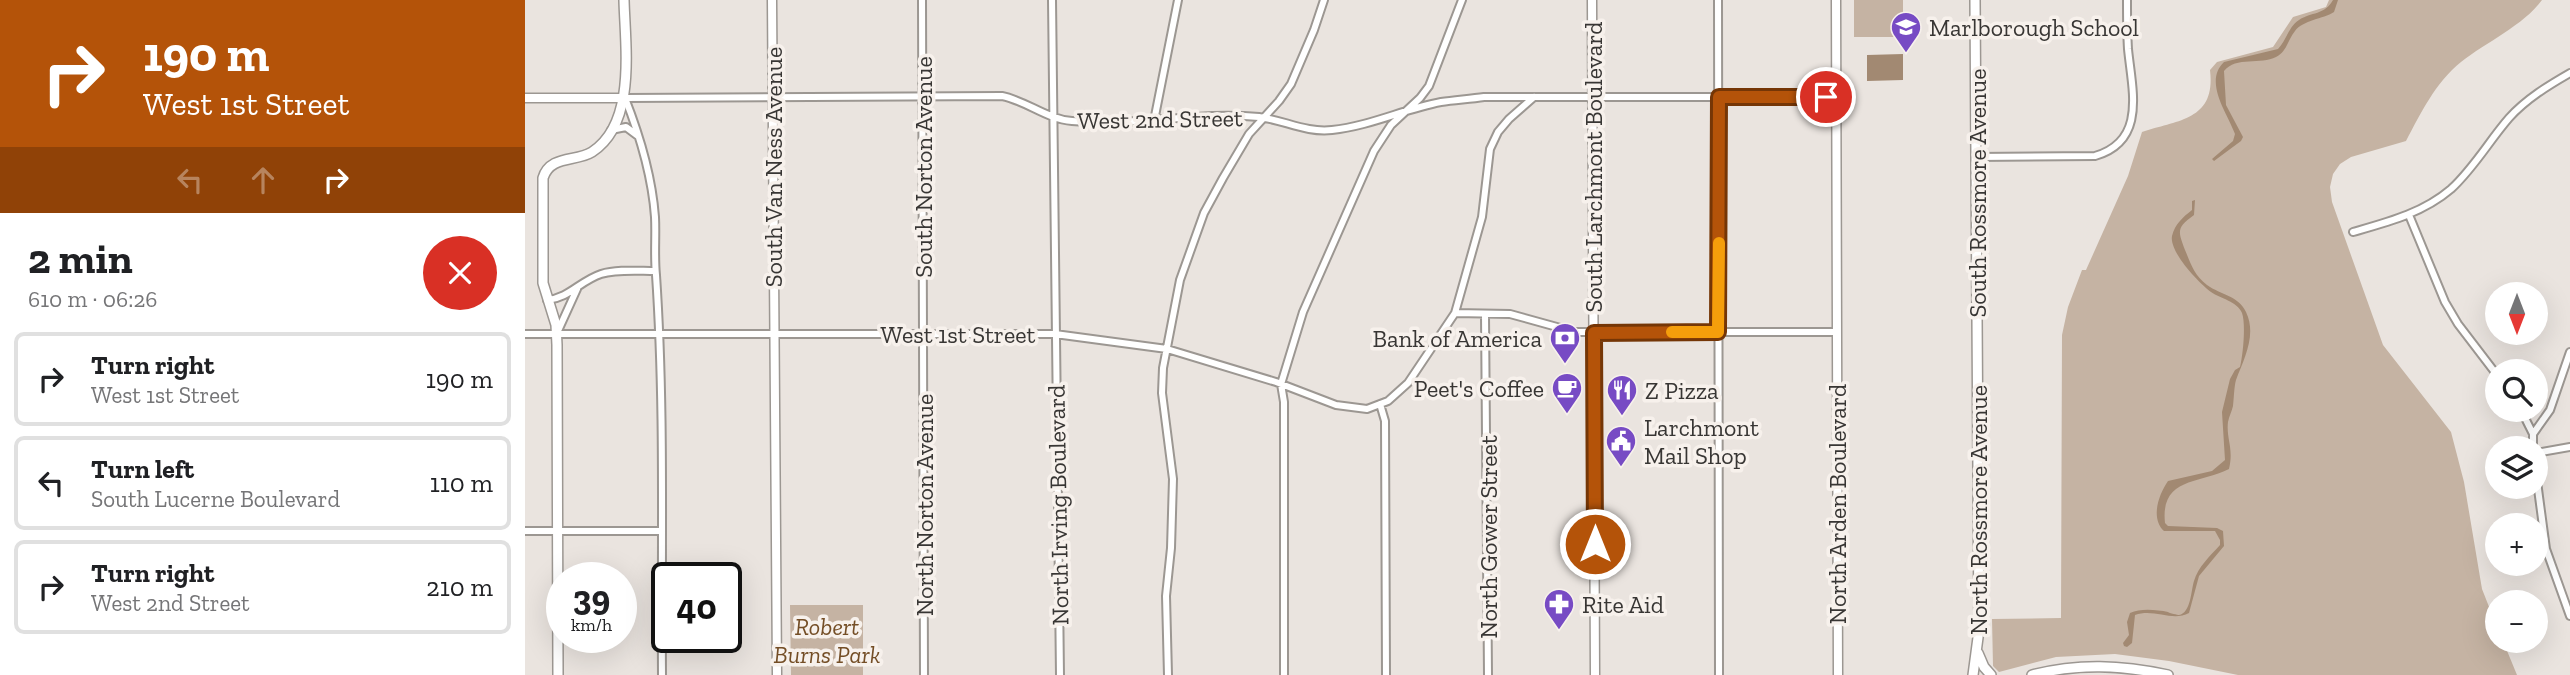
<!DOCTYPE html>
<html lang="en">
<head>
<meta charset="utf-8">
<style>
  body { margin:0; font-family:"Zilla Slab",serif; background:#f2f2f2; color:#202124; height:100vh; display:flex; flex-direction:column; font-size:26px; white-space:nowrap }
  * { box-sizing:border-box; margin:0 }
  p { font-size:23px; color:#757577 }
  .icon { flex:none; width:38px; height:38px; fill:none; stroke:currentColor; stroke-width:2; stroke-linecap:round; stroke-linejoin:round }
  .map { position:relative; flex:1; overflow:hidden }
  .panel { display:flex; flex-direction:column; background:#fff; width:525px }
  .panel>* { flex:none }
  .banner { background:#b45309; color:#fff; overflow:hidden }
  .needle { width:46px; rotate:180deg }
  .tools { position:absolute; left:1960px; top:282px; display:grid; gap:14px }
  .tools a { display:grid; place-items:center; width:63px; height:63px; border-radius:50%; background:#fff; box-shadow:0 7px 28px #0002; font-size:35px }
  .speed { position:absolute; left:21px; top:562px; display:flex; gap:14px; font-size:35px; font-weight:700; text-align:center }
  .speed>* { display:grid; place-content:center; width:91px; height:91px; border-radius:50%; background:#fff; box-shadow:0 7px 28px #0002; line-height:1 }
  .speed small { font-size:18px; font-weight:400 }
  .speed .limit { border:4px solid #111; border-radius:10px; background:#fff; color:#111 }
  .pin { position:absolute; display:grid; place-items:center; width:60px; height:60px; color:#fff; margin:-30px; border:4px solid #fff; border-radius:50%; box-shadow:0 2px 7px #0007 }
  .me { position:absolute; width:77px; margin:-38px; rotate:0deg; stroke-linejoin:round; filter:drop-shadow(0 0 5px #0008) }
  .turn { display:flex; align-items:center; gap:24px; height:147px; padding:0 28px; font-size:32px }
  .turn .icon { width:91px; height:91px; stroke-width:2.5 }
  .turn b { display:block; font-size:49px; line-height:60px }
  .lanes { display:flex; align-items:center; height:66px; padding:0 28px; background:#0003; justify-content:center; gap:35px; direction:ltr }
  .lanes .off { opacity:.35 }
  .round { display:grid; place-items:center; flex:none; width:74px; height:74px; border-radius:37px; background:#f2f2f2 }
  .head { display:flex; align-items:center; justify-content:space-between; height:119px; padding:0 28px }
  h1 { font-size:42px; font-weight:700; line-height:52px }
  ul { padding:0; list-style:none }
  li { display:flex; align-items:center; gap:21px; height:94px; margin:0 14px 10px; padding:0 14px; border:4px solid #e0e0e0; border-radius:10px }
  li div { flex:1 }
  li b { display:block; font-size:26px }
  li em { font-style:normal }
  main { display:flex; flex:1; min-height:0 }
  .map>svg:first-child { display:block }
  .green { fill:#c5b3a3 }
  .water { fill:#a28972 }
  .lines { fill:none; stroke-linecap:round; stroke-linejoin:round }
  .minor-casing { stroke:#9c9792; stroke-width:10 }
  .tertiary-casing { stroke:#9c9792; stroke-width:11 }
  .secondary-casing { stroke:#9c9792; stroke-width:12 }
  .minor { stroke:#fff; stroke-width:6 }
  .tertiary { stroke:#fff; stroke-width:8 }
  .secondary { stroke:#fff; stroke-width:9 }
  .route-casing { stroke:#753606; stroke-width:18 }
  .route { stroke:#b45309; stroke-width:12 }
  .slow { stroke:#f59e0b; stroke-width:12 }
  .labels { text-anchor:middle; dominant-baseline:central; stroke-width:7; stroke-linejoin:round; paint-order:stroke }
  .poi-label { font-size:24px; fill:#383634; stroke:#f7f1ec; text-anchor:start }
  .street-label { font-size:24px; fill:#383634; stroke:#f7f1ec }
  .park-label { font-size:24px; font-style:italic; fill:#744e26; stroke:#f7f1ec }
</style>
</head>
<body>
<main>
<section class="panel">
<div class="banner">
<div class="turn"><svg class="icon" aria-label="right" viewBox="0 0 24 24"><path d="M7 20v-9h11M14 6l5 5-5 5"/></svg><div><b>190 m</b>West 1st Street</div></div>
<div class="lanes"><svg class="icon off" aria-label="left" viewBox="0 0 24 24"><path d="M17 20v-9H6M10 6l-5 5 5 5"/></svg><svg class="icon off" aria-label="ahead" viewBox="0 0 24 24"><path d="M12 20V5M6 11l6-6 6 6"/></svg><svg class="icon" aria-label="right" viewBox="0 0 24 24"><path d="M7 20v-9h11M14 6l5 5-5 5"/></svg></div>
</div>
<div class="head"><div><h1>2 min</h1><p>610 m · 06:26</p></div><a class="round" style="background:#d93025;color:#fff"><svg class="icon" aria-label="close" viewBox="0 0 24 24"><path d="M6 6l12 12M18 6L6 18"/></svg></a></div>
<ul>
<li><svg class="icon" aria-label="right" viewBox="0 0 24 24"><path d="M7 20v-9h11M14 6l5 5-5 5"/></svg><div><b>Turn right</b><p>West 1st Street</p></div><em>190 m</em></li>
<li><svg class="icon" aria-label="left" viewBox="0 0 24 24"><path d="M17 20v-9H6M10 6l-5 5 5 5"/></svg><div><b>Turn left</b><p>South Lucerne Boulevard</p></div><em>110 m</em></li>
<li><svg class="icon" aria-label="right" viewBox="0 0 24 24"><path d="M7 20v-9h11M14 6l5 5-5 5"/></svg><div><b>Turn right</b><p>West 2nd Street</p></div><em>210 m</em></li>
</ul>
</section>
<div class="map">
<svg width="2045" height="675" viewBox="0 0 2045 675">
  <rect width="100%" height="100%" fill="#eae4df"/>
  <path class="green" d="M1329,0H1378V37H1329Z
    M1804,0H2017C1999,25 1960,43 1936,62C1910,83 1896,113 1881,141L1826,157L1815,164L1808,174L1805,187L1807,202L1858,345L1926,432L1939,482L1957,589L1972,627V640L1978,641L1992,675H1713L1644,661L1590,654L1531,657L1474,672L1468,666L1467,619L1536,618L1537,335L1543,307L1557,270H1561L1603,176L1617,132C1654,120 1691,120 1685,70L1692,62L1748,47L1768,17L1801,7Z
    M265,605H338V675H266Z"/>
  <path class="water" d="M1808,0H1813L1809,12C1798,19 1778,20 1770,31C1763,39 1762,52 1751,57C1736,65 1711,56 1699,71L1701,105L1718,137L1716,141L1689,161L1687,159L1708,141L1710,134C1703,114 1678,82 1699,62L1753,49C1761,41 1764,26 1774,20C1786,12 1800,15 1808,0Z
    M1378,54V80L1342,81V55Z
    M1670,200L1669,215C1651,228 1653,231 1660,250C1666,264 1669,275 1682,285C1696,295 1714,296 1721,312C1732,335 1719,359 1711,380C1709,387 1709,398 1708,406C1707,411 1704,416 1703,422C1701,439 1709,448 1704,469C1675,484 1635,477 1640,523L1643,526L1692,528L1698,531L1699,546L1674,576L1664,613C1647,622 1629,608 1610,615L1607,643L1602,647L1599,646L1598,643L1604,635L1602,622L1605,613C1616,608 1632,610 1643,612C1644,613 1653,615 1654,615C1666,613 1666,590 1669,581C1673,567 1685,556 1695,545V540L1690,531H1639C1625,518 1634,494 1643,481L1687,471L1700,460L1697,412L1705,379L1710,370L1715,367C1718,355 1721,324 1717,313C1712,301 1696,299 1686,292C1674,283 1644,252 1647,236C1650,224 1658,217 1667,210V201Z"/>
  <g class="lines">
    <g class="minor-casing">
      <path id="minor" d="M397,0L399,675
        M527,0L535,675
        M1193,0L1194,675
        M629,121L653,0
        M86,130L101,127L113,136
        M1451,157L1570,156C1622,141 1607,90 1603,49C1602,33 1602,16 1602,0
        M1884,215L1920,302L1933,324L1972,375
        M1828,232C1863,222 1898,213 1926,189C1949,168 1964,141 1984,118C2001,99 2024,85 2045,73
        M22,300C44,298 55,281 76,274C92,269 113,271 130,271
        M930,313L985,314L1050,332H1312
        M960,315L963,675
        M32,333L52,289
        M0,334H530L642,349L751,382L811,405L842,409L863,401L883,383L930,313L957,217L965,149L973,132L984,119L1009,97
        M855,404L860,421L861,675
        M1996,410L2008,434V448
        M2008,434L2025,410L2045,352
        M2011,453L2045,447
        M2011,474L2021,549L2045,616
        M0,531H136
        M137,675C136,542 140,408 131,275C129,256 131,236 130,217C127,176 115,136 100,98L477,96C502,101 521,119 547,121C610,127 671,111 734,117C759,120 781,133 807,130C845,126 879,109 916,102C930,100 945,99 959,97H1311
        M643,675L641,596L646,548L648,479L637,393L638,368L655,280L679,213L698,178L724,134L754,101L766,84L789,30L799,0
        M759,675V402L756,384L778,312L849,151L866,125L895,98L904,86L937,0"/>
    </g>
    <g class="tertiary-casing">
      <path id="tertiary" d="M247,0L252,675
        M1067,0L1070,675
        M1311,0L1313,675
        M0,98H100"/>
    </g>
    <g class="secondary-casing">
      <path id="secondary" d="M1453,653L1459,667L1466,675
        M33,675L32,345L31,325L18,283V178C25,155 51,162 67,152C112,123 100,45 99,0
        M1448,675L1454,630L1450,0
        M1507,675C1554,663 1596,665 1643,675"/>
    </g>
    <use href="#minor" class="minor"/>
    <use href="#tertiary" class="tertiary"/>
    <use href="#secondary" class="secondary"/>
  </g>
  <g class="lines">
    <g class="route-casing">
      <path id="route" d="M1070,544L1069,333L1193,332L1194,97H1301"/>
    </g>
    <use href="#route" class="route"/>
    <path class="slow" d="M1147,332H1193L1194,243"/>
  </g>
  <defs>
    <g id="school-pin" transform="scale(1.575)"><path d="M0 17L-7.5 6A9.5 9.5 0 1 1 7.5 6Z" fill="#774bc4" stroke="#f7f1ec"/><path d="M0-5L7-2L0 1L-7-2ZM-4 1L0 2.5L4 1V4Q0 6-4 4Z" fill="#fff"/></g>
    <g id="bank-pin" transform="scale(1.575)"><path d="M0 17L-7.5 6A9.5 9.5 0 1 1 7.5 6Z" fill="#774bc4" stroke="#f7f1ec"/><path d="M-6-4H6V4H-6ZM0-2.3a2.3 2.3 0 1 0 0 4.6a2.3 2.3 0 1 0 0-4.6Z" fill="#fff"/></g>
    <g id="cafe-pin" transform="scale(1.575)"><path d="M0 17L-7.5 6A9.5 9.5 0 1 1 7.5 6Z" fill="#774bc4" stroke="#f7f1ec"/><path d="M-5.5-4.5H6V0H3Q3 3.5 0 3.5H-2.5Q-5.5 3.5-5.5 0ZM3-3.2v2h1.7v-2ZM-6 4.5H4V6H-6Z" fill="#fff"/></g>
    <g id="restaurant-pin" transform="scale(1.575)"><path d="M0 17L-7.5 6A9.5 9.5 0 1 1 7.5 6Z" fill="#774bc4" stroke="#f7f1ec"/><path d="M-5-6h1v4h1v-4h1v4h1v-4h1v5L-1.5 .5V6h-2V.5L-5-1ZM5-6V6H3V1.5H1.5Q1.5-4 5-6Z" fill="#fff"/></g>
    <g id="civic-pin" transform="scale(1.575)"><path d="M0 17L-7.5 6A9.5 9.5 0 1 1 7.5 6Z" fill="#774bc4" stroke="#f7f1ec"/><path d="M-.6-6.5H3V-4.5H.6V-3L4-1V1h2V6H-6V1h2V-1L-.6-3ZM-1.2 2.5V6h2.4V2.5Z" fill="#fff"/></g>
    <g id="pharmacy-pin" transform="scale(1.575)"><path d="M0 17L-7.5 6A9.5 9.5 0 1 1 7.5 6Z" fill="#774bc4" stroke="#f7f1ec"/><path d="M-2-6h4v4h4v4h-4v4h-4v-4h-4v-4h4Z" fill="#fff"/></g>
  </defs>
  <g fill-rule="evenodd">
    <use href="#school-pin" x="1381" y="27"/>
    <use href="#bank-pin" x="1040" y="338"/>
    <use href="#cafe-pin" x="1042" y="388"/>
    <use href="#restaurant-pin" x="1097" y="390"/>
    <use href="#civic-pin" x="1096" y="441"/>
    <use href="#pharmacy-pin" x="1034" y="604"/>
  </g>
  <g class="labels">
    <g class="poi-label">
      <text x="1404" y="27">Marlborough School</text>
      <text x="1017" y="338" text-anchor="end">Bank of America</text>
      <text x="1019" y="388" text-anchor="end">Peet's Coffee</text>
      <text x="1120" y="390">Z Pizza</text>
      <text x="1119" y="427">Larchmont<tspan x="1119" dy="28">Mail Shop</tspan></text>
      <text x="1057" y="604">Rite Aid</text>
    </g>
    <g class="street-label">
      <text transform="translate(635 119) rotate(-1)">West 2nd Street</text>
      <text transform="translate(248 167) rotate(-90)">South Van Ness Avenue</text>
      <text transform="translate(398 167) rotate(-90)">South Norton Avenue</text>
      <text transform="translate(1068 167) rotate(-90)">South Larchmont Boulevard</text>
      <text transform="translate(1452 193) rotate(-90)">South Rossmore Avenue</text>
      <text x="433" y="334">West 1st Street</text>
      <text transform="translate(1312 504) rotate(-90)">North Arden Boulevard</text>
      <text transform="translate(399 505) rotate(-90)">North Norton Avenue</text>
      <text transform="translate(533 505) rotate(-91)">North Irving Boulevard</text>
      <text transform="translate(1453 510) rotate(-90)">North Rossmore Avenue</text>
      <text transform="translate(963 537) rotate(-90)">North Gower Street</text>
    </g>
    <g class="park-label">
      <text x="302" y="626">Robert<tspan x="302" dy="28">Burns Park</tspan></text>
    </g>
  </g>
</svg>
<div class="tools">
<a><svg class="needle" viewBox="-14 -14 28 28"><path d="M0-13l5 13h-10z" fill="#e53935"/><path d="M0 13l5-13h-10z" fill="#757577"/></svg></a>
<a><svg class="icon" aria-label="search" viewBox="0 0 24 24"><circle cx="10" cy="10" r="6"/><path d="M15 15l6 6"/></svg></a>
<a><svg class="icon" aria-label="layers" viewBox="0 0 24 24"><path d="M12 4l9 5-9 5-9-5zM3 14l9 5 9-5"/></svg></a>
<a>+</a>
<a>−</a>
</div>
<div class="speed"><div>39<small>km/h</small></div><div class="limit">40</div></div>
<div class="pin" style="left:1301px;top:97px;background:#d93025"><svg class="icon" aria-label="arrive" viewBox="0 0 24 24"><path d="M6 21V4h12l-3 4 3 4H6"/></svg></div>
<svg class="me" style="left:1070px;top:544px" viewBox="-20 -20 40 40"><circle r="17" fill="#b45309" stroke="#fff" stroke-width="3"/><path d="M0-11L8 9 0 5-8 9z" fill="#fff"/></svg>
</div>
</main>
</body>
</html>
